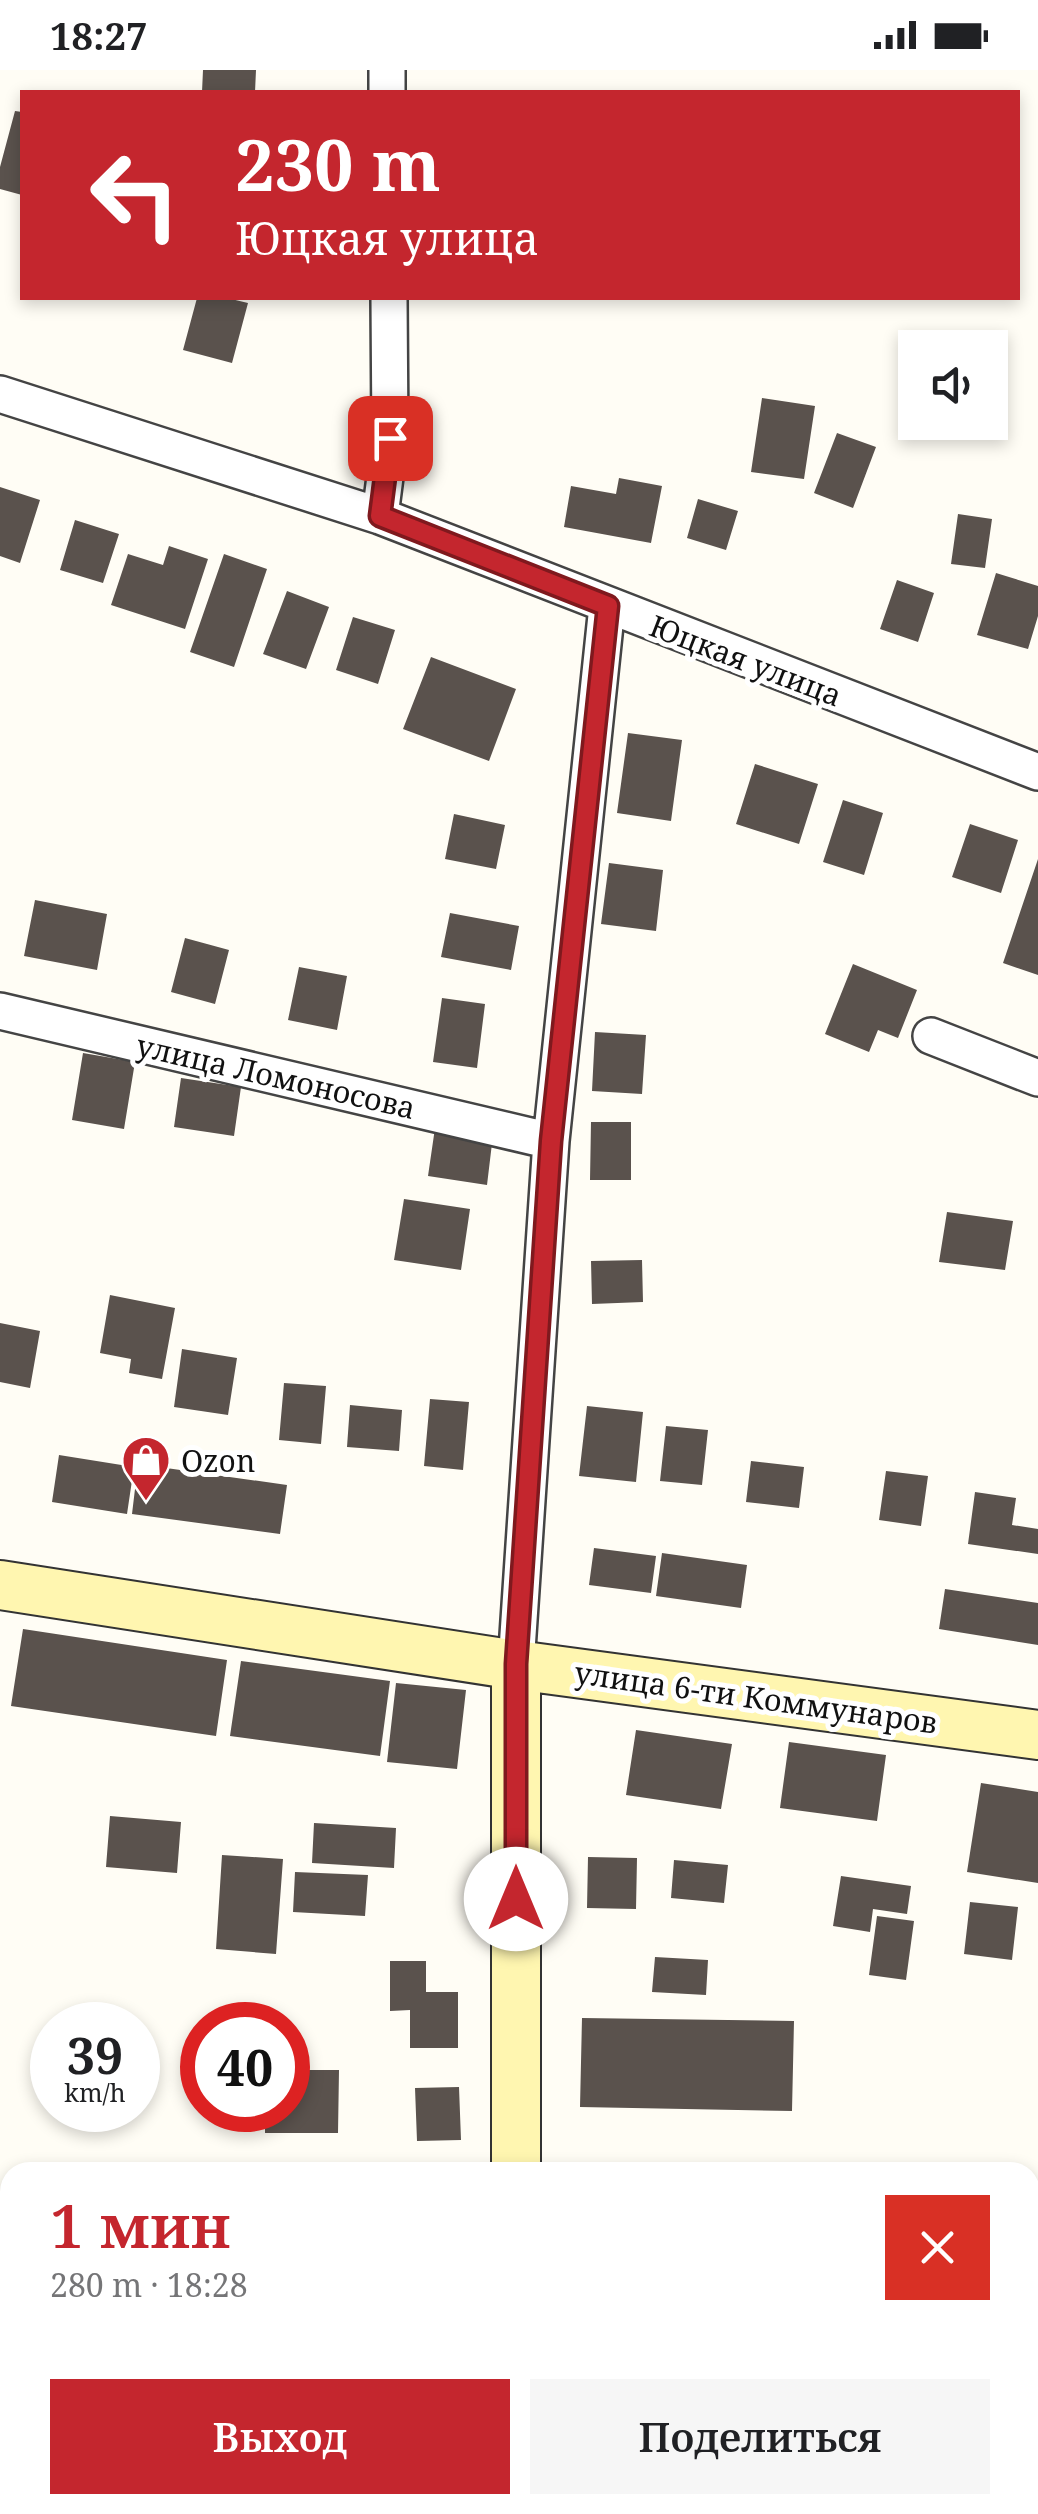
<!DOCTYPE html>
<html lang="ru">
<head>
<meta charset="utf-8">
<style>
  body { margin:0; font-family:"Noto Serif",serif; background:#f6f6f6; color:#202124; height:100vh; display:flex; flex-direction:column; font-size:38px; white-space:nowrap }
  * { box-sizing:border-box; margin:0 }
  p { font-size:32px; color:#757577 }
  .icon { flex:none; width:55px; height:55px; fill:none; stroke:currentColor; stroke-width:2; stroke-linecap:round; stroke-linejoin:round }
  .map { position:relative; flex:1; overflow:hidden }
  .details { position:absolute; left:0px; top:2092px; width:1040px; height:352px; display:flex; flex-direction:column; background:#fff; border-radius:30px 30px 0 0; box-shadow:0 5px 15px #0003 }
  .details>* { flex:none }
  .banner { position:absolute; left:20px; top:20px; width:1000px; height:210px; border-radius:0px; box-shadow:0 5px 15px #0003; background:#c4262e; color:#fff; overflow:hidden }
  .tools { position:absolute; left:898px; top:260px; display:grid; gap:20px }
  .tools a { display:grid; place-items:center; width:110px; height:110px; border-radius:0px; background:#fff; box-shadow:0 5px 15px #0003; font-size:50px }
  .speed { position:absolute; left:30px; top:1932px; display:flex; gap:20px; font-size:50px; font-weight:700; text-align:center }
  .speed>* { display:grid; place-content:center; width:130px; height:130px; border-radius:50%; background:#fff; box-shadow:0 5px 15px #0003; line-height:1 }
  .speed small { font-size:25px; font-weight:400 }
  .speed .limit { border:15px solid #d22; background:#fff; color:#111 }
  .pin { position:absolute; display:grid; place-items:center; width:85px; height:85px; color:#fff; margin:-42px; border-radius:20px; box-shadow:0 5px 15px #0006 }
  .me { position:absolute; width:110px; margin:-55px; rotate:0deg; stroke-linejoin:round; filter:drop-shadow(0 0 8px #0008) }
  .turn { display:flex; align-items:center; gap:35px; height:210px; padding:0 50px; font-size:45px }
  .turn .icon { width:130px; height:130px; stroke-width:2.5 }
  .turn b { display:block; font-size:70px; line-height:85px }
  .round { display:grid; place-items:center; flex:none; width:105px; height:105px; border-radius:0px; background:#f6f6f6 }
  .headline { display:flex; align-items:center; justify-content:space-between; height:170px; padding:0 50px }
  h1 { font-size:60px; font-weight:600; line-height:75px; color:#c4262e }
  .primary-button { display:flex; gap:20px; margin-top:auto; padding:20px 50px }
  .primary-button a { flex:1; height:115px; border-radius:0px; background:#c4262e; color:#fff; font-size:40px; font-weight:600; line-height:115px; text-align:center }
  .primary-button a+a { background:#f6f6f6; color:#202124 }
  .status { display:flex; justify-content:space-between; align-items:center; height:70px; padding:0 50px; background:#fff; direction:ltr }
  .status svg { height:28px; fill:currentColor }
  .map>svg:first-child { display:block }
  .building { fill:#5a524d }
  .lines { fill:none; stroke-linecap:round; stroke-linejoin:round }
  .street-casing { stroke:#444; stroke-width:40 }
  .secondary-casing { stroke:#333; stroke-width:52 }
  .street { stroke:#fff; stroke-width:35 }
  .secondary { stroke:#fff6b0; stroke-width:48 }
  .route-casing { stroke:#7f191e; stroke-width:25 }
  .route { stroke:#c4262e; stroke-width:18 }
  .labels { text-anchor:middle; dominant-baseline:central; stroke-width:10; stroke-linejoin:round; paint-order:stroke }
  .street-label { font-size:30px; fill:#111; stroke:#fff }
  .poi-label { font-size:30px; fill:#111; stroke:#fff; text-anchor:start }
</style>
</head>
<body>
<div class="status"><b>18:27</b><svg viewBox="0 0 49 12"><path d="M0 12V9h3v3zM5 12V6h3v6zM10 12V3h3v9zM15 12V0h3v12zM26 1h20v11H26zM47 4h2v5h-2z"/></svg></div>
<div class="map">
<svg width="1038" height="2444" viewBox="0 0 1038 2444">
  <rect width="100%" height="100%" fill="#fffdf5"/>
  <path class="building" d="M203,0H256L255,22H202Z
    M15,41L22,42V125L0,119V97Z
    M197,228H227L248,233L232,293L183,280Z
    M762,328L815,336L804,409L751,402Z
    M837,363L876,377L853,438L814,423Z
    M619,408L662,416L651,473L564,457L571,416L616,424Z
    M0,417L40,430L20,493L0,486Z
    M698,429L738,441L726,480L687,468Z
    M958,444L992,449L985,498L951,494Z
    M75,450L119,464L103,513L60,500Z
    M169,476L208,489L185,559L111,535L128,484L163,495Z
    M224,484L267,499L234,597L190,582Z
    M996,503L1038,516V546L1028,579L977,565Z
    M897,510L934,523L918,572L880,559Z
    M287,521L329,537L306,599L263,584Z
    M353,547L395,560L378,614L336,600Z
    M431,587L516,619L489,691L403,659Z
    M628,663L682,670L671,751L617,743Z
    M755,694L818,714L799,774L736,754Z
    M843,730L883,743L864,805L823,792Z
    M454,744L505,755L496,799L445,789Z
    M970,754L1018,770L1001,823L952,807Z
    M1038,789V905L1003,893Z
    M609,793L663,800L656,861L601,854Z
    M35,830L107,844L97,900L24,886Z
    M450,843L519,856L511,900L441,887Z
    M185,868L229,880L215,934L171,922Z
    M853,894L917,920L898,968L878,960L869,982L825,964Z
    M299,897L347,906L337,960L288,950Z
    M442,928L485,934L477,998L433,992Z
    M595,962L646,965L642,1024L592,1021Z
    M83,983L135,992L124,1059L72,1050Z
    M181,1008L241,1017L234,1066L174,1057Z
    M591,1052H631V1110H590Z
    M435,1058L493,1065L487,1115L428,1106Z
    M404,1129L470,1139L461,1200L394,1190Z
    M947,1142L1013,1151L1005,1200L939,1192Z
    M642,1190L643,1232L592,1234L591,1191Z
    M110,1225L175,1238L162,1309L129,1303L131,1289L100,1283Z
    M0,1253L40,1261L30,1318L0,1312Z
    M182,1279L237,1288L228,1345L174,1337Z
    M284,1313L326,1316L321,1374L279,1370Z
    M430,1329L469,1332L463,1400L424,1396Z
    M350,1335L402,1340L399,1381L347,1377Z
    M587,1336L643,1342L636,1412L579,1406Z
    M666,1356L708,1360L702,1415L660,1411Z
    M59,1385L134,1397L127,1444L52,1432Z
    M751,1391L804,1397L799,1438L746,1432Z
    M138,1394L287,1415L280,1464L132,1444Z
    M886,1401L928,1406L921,1456L879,1450Z
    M975,1422L1016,1428L1012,1455L1038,1459V1484L968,1474Z
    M594,1478L656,1486L651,1523L589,1515Z
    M662,1483L747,1495L741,1538L656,1526Z
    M945,1519L1038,1533V1575L939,1559Z
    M23,1559L227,1590L216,1666L11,1636Z
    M241,1591L390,1611L380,1686L230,1666Z
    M396,1613L466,1620L457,1699L387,1692Z
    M636,1660L732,1674L721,1739L626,1725Z
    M789,1672L886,1685L877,1751L780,1738Z
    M981,1713L1038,1722V1813L967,1802Z
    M110,1746L181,1752L177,1803L106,1797Z
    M314,1753L396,1758L394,1798L312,1793Z
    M222,1785L283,1789L276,1884L216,1879Z
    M588,1787L637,1788L636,1839L587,1838Z
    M674,1790L728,1795L724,1833L671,1828Z
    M295,1802L368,1805L365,1846L293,1842Z
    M841,1806L911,1816L907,1844L873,1839L870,1862L833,1856Z
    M970,1832L1018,1837L1012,1890L964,1884Z
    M877,1846L914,1851L906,1910L869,1905Z
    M655,1887L708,1890L706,1925L652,1922Z
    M390,1891H426V1922H458V1978H410V1940L390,1941Z
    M582,1948L794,1951L792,2041L580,2037Z
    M288,2000H339L338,2063H265V2040H288Z
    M459,2017L461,2070L417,2071L415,2018Z
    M1030,2202L1038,2203V2274H1030Z
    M1030,2391H1038V2444H1026V2435H1030Z"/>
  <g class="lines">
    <g class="street-casing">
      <path id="street" d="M387,0V22
        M0,324L380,446L1038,702
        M380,446L390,368L389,228
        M0,941L551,1071
        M931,966L1038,1008
        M516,1595L551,1071L607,536"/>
    </g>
    <g class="secondary-casing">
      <path id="secondary" d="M0,1515L516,1595L1038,1665
        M516,2102V1595
        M516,2444V2435"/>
    </g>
    <use href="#street" class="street"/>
    <use href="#secondary" class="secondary"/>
  </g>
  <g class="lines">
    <g class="route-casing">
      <path id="route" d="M390,368L380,446L608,536L551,1071L516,1594V1829"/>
    </g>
    <use href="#route" class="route"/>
  </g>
  <defs>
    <g id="shop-pin" transform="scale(2.5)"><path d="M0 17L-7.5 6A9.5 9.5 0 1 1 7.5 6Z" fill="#c4262e" stroke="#fff"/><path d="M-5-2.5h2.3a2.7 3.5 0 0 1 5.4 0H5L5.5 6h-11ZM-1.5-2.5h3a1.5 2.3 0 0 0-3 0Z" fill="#fff"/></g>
  </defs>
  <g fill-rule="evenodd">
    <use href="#shop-pin" x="146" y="1390"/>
  </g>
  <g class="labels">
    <g class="street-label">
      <text transform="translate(746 590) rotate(21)">Юцкая улица</text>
      <text transform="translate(276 1006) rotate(13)">улица Ломоносова</text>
      <text transform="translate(756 1627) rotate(8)">улица 6-ти Коммунаров</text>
    </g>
    <g class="poi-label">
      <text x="181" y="1390">Ozon</text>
    </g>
  </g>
</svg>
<div class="tools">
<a><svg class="icon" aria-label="sound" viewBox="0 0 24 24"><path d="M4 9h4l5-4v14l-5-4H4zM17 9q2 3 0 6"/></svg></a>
</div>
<div class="speed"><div>39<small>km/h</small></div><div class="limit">40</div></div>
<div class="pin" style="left:390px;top:368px;background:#d93025"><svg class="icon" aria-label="arrive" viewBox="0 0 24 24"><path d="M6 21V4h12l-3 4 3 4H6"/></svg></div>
<svg class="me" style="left:516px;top:1829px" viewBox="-20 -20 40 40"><circle r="19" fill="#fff"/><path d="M0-13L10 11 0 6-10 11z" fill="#c4262e"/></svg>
<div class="banner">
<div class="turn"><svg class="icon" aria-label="left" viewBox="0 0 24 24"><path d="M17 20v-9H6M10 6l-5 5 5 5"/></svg><div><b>230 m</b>Юцкая улица</div></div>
</div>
<section class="details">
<div class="headline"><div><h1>1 мин</h1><p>280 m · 18:28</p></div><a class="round" style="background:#d93025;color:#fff"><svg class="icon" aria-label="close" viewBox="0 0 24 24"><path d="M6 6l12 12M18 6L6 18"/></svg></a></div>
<div class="primary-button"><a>Выход</a><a>Поделиться</a></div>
</section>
</div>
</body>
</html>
